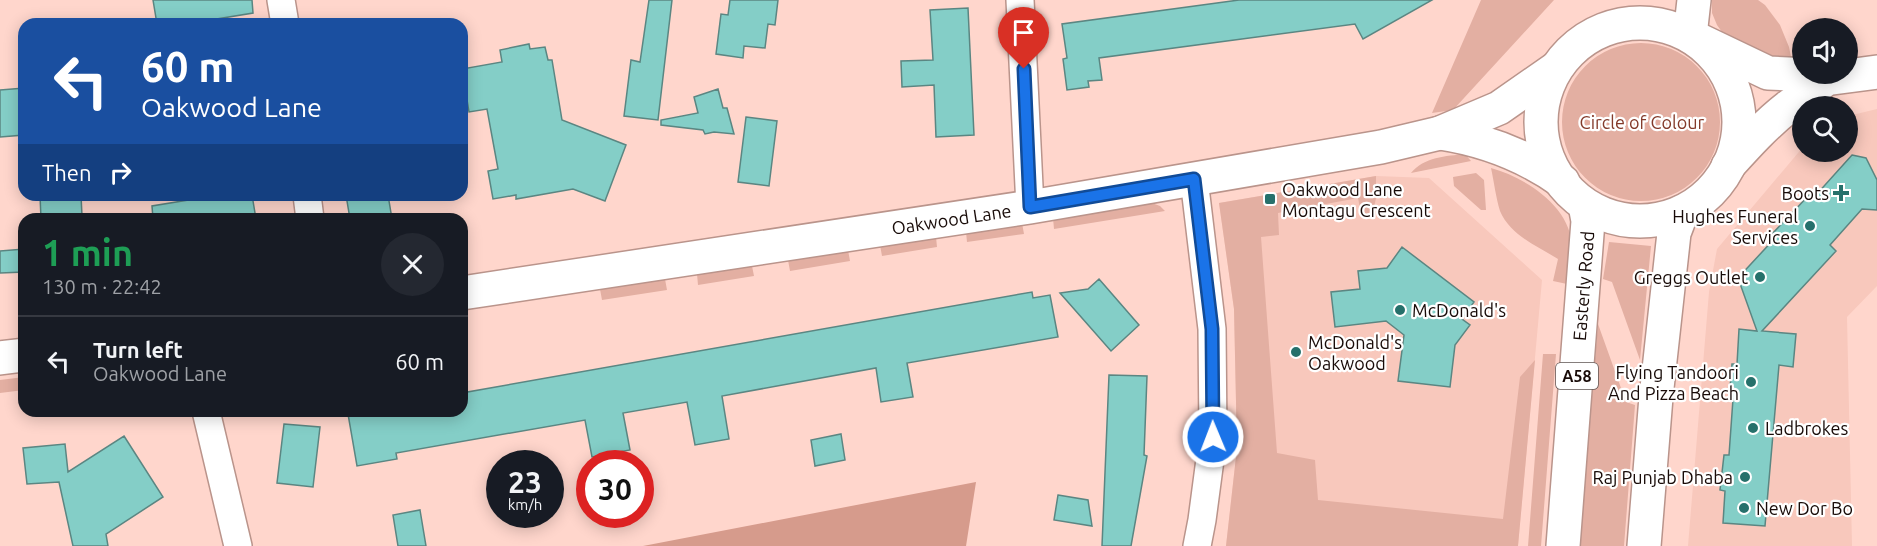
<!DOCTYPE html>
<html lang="en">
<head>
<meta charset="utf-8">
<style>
  body { margin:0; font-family:Ubuntu,sans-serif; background:#242831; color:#f1f3f6; height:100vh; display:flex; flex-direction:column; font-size:22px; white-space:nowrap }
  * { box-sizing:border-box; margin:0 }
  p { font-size:20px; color:#9ea1a6 }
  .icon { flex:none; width:33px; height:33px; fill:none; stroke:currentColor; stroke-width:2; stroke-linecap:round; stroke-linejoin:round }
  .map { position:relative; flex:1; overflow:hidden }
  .drawer { position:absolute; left:18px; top:213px; width:450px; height:204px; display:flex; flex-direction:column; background:#171b24; border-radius:18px; box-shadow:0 3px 15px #0003 }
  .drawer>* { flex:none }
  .hud { position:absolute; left:18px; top:18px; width:450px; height:183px; border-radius:18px; box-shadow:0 3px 15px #0003; background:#1a4fa0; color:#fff; overflow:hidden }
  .controls { position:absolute; left:1792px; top:18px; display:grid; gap:12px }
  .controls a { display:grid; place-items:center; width:66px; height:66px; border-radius:50%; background:#171b24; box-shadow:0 3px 15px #0003; font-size:30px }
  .speed { position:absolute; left:486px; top:450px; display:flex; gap:12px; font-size:30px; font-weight:700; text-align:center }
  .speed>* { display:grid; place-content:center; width:78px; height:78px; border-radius:50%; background:#171b24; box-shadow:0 3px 15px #0003; line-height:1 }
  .speed small { font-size:15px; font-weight:400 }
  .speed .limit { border:9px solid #d22; background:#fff; color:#111 }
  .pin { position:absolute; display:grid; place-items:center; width:51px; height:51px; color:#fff; margin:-62px -26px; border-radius:50% 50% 50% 0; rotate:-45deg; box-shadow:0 0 6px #0007 }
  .pin .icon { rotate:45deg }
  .me { position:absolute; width:66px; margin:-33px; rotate:359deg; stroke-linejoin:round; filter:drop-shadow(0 0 4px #0008) }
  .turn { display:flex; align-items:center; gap:21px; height:126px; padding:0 24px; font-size:27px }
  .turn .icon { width:78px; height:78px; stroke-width:2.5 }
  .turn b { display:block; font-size:42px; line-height:51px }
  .then { display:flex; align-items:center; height:57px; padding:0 24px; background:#0003; gap:12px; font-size:22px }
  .round { display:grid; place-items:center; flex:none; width:63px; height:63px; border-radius:32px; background:#242831 }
  .headline { display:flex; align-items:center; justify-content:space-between; height:102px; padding:0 24px }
  h1 { font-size:36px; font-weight:700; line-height:45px; color:#1e9e55 }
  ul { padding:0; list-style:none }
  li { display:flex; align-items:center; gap:18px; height:90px; padding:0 24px; border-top:2px solid #363941 }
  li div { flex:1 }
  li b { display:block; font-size:22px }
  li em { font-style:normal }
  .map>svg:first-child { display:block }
  .built { fill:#f8c8bc }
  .green { fill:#e3afa2 }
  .forest { fill:#d69b8c }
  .building { fill:#84cec7; stroke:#5b8682; stroke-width:1.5 }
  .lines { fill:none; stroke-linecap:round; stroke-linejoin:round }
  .minor-casing { stroke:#ba948b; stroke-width:30 }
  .tertiary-casing { stroke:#ba948b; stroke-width:36 }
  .primary-casing { stroke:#ba948b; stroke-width:36 }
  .minor { stroke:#fff; stroke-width:27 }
  .tertiary { stroke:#fff; stroke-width:33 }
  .primary { stroke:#fff; stroke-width:33 }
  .route-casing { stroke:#114b97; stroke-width:15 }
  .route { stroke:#1a73e8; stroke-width:10 }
  .poi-dot { fill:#26706b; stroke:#fff; stroke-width:2 }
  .labels { text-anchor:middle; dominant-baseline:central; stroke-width:4.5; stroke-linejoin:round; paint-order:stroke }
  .shield { fill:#fff; stroke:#5d5452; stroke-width:1.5 }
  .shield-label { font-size:16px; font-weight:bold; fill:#180b08 }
  .park-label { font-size:18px; fill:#833a2a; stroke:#fff }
  .poi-label { font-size:18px; fill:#180b08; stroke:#fff; text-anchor:start }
  .street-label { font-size:18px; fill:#180b08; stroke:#fff }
</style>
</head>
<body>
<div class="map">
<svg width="1877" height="546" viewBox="0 0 1877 546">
  <rect width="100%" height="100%" fill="#ffd6cc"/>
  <path class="built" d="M1877,109V286L1847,317L1852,546H1688L1709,292L1717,249L1803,147V152H1848V116Z
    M1376,176L1429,178L1542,280L1518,546H1226L1237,448L1234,309L1219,203Z"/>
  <path class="green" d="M1481,0H1554L1453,110L1432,113Z
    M1712,0H1758L1765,5L1780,25L1789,47L1794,72L1756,58L1722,32L1717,25L1712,13Z
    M1562 122a79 79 0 1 1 158 0a79 79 0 1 1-158 0Z
    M1465,154L1471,161L1411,173C1424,157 1446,156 1465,154Z
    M1491,168C1527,178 1575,209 1572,252C1572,263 1569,274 1567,284L1553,281L1558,259C1537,246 1510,235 1500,211C1496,198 1494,182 1491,168Z
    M1476,173L1484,180L1486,210H1481L1454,186L1453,177Z
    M1376,176V198L1372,217C1360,216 1360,207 1358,198L1278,213L1279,235L1261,237L1277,453L1315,460L1318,500L1503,519L1520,377L1535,360L1518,546H1226L1237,448L1234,309L1219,203Z
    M1152,203L1160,206L1165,211L1054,229L1053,218Z
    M1022,223L1024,234L967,242L966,232Z
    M936,237L937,247L882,256L880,245Z
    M1609,242L1651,246L1640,360L1612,282L1603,279Z
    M848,250L850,261L790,271L788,260Z
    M752,266L754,276L698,285L697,274Z
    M665,279L667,290L602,300L600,289Z
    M1598,324L1626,402L1635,405L1624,546H1579Z
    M1543,354H1556L1541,546H1528Z
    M24,377V390L0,393V380Z"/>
  <path class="forest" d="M976,482L966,546H643Z"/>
  <path class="building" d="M153,0H252L253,13L186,24H157Z
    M649,0H672L658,120L624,116L631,60L640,62Z
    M730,0H778L775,25L768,24L765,48L744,46L743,58L716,54L721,14L728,15Z
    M1239,0H1432L1363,39L1355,24L1099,58L1102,80L1088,81L1089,87L1067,90L1063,59L1067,58L1062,24Z
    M968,8L974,135L936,137L934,85L902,87L901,61L933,60L930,10Z
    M529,44L530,49L545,47L548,60H552L562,120L626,145L605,201L573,189L516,199V195L493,199L488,171L498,169L487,109L469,112L462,69L502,62L500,50Z
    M24,88V135L0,137V90Z
    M718,89L723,108H727L734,134L714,132L705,134L703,130L661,125V120L698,113L694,97Z
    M746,117L777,121L769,186L738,182Z
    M1852,155L1866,158L1877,180V210L1862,209L1830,245L1836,251L1762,331L1796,334L1793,367L1779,365L1765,526L1723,523L1725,491L1720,490L1724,455H1729L1733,399H1729L1732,364H1737L1739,329L1757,331L1738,278L1775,238L1771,235L1812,192L1816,195Z
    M40,195H81L82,216L76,217V219H41Z
    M219,195H252L256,219H153L152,206Z
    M346,195H388L392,219H350Z
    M1402,247L1474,302L1462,319L1470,325L1455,345L1450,387L1398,381L1404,335L1386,321L1335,327L1331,292L1360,289L1358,271L1387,268Z
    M24,249V272L0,273V251Z
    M1099,279L1139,325L1111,351L1060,293L1088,289Z
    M1032,292L1033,298L1050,295L1058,337L907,363L913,397L881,402L876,368L722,396L729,439L695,445L687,402L623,413L630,450L592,457L585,420L396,453L397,459L357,466L348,414L365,411H462V393Z
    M1109,375L1147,376L1144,455L1147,456L1131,546H1102Z
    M284,424L320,427L313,487L277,483Z
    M841,434L845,460L815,466L811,440Z
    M124,436L163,497L106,534L108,546H73L59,482L27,484L23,448L65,444L68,472Z
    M1058,495L1088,500L1092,526L1054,520Z
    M420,510L426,546H398L393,515Z"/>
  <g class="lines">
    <g class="minor-casing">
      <path id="minor" d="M281,0L285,24
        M1020,0L1030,207
        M1194,179L1212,329L1213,437L1202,520L1197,546
        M307,195L310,219
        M206,411L238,546"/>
    </g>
    <g class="tertiary-casing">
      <g id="tertiary">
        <path d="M1699,40L1768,73L1810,75L1825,79L1877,72"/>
        <path d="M1440,133C1486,140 1525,155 1563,182"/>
        <path d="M1728,166C1747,145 1766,124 1788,107C1801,97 1814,91 1825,79"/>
        <path id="s1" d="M462,293L1030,207L1381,147L1440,133L1499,108L1555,69"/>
        <path d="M0,358L24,355"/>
      </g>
    </g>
    <g class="primary-casing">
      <g id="primary">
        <circle cx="1640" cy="122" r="99"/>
        <path d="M1690,36L1694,0"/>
        <path id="s2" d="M1563,546L1588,221L1585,205"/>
        <path d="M1644,546L1656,397L1674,233L1682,212"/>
      </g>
    </g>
    <use href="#minor" class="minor"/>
    <use href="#tertiary" class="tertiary"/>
    <use href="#primary" class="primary"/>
  </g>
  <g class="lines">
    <g class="route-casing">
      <path id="route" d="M1024,69L1030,207L1194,179L1212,329L1213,437"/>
    </g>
    <use href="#route" class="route"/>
  </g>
  <g class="poi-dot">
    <path d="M1838 184h6v6h6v6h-6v6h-6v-6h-6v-6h6z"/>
    <rect x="1264" y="193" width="12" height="12" rx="3"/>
    <circle cx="1810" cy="226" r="6"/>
    <circle cx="1760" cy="277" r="6"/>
    <circle cx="1400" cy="310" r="6"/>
    <circle cx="1296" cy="352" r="6"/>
    <circle cx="1751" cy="382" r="6"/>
    <circle cx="1753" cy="428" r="6"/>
    <circle cx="1745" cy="477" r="6"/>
    <circle cx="1744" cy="508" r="6"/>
  </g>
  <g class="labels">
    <rect class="shield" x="1556" y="363" width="42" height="26" rx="4.5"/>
    <g class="shield-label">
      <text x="1577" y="376">A58</text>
    </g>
    <g class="park-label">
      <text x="1642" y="122">Circle of Colour</text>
    </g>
    <g class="poi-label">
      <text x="1282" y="189">Oakwood Lane<tspan x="1282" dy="21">Montagu Crescent</tspan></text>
      <text x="1829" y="193" text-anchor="end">Boots</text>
      <text x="1798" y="216" text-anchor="end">Hughes Funeral<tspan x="1798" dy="21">Services</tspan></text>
      <text x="1748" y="277" text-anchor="end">Greggs Outlet</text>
      <text x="1412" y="310">McDonald's</text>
      <text x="1308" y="342">McDonald's<tspan x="1308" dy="21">Oakwood</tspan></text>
      <text x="1739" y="372" text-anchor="end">Flying Tandoori<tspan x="1739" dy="21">And Pizza Beach</tspan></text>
      <text x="1765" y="428">Ladbrokes</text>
      <text x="1733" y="477" text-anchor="end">Raj Punjab Dhaba</text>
      <text x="1756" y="508">New Dor Bo</text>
    </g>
    <g class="street-label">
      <text stroke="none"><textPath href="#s1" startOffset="495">Oakwood Lane</textPath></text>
      <text stroke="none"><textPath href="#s2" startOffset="261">Easterly Road</textPath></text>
    </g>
  </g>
</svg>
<div class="controls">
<a><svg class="icon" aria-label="sound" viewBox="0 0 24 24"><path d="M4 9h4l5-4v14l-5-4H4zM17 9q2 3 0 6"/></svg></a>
<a><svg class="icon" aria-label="search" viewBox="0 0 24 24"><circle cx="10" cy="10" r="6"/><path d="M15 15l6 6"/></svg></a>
</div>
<div class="speed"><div>23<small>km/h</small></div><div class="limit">30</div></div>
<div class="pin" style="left:1024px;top:69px;background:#d93025"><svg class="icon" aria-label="arrive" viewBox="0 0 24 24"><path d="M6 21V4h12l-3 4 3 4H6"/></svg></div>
<svg class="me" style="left:1213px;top:437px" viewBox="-20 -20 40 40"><circle r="17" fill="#1a73e8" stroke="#fff" stroke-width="3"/><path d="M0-11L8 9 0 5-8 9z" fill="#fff"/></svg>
<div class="hud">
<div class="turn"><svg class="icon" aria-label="left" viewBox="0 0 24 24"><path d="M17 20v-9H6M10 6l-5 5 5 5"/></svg><div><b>60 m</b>Oakwood Lane</div></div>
<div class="then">Then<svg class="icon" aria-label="right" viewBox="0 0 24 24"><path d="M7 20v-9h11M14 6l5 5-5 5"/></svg></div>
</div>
<section class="drawer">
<div class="headline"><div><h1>1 min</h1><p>130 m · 22:42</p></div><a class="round"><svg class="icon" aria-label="close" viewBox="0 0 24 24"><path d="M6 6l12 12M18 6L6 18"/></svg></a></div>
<ul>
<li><svg class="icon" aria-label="left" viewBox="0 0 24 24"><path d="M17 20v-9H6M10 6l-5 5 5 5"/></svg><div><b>Turn left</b><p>Oakwood Lane</p></div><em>60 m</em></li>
</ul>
</section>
</div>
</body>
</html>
